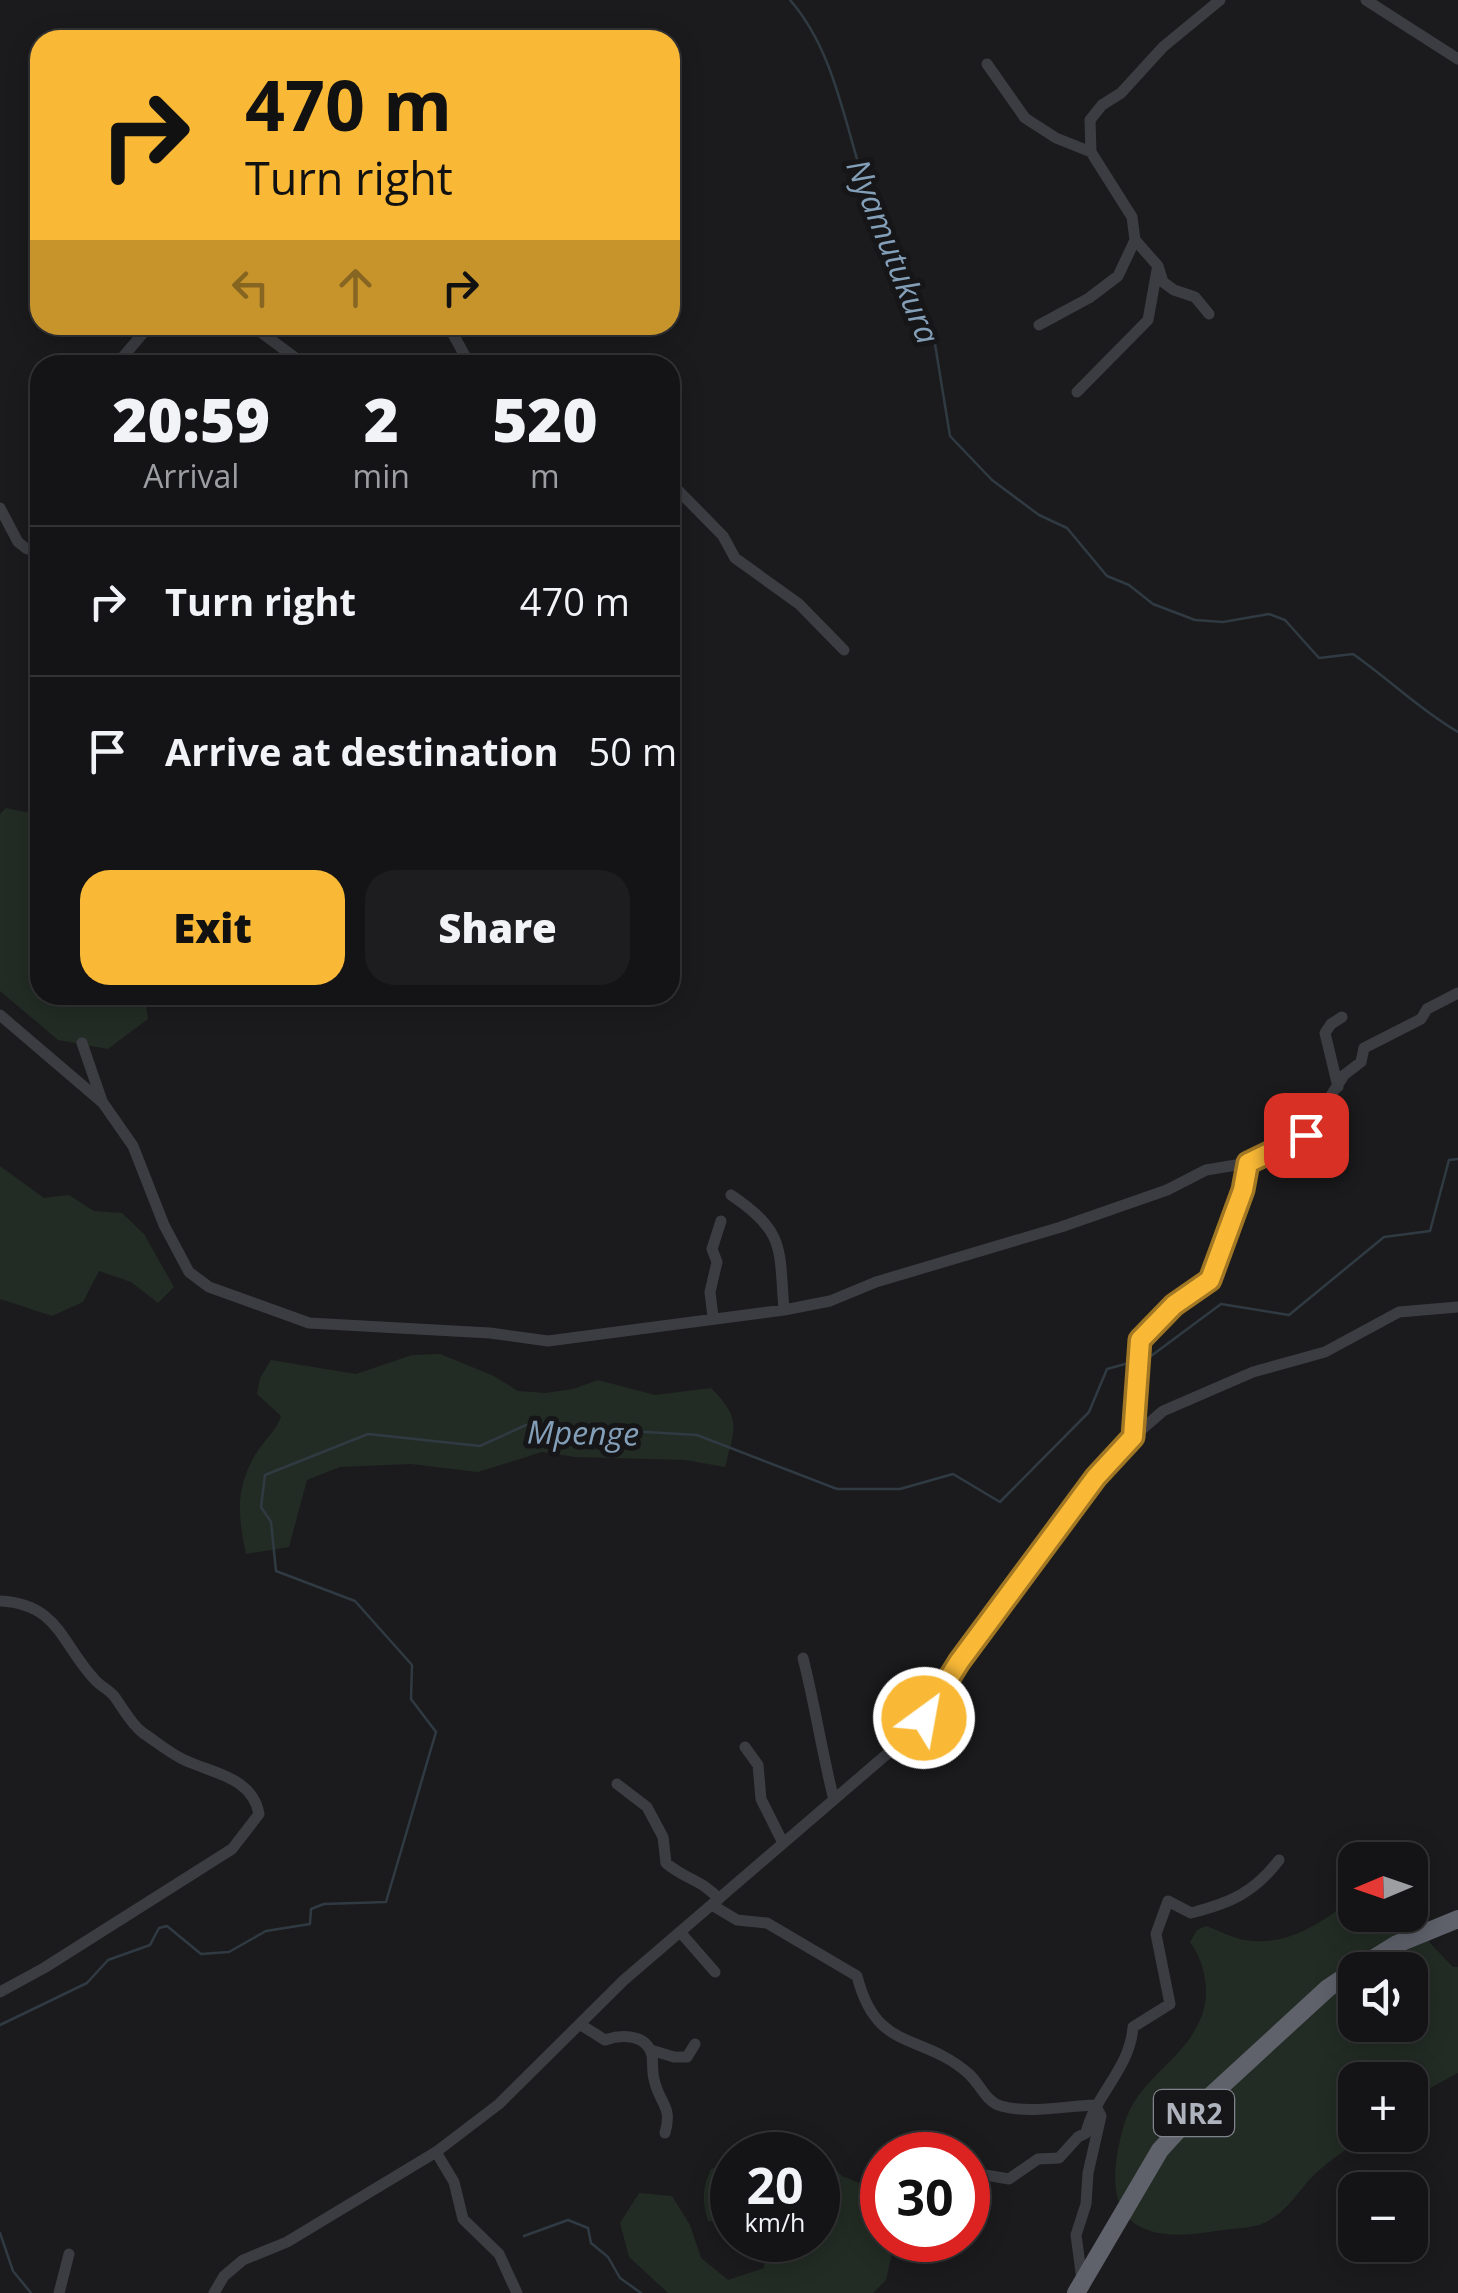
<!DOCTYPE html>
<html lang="en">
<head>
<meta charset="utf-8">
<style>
  body { margin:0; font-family:"Open Sans",sans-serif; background:#1d1d1f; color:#f1f3f6; height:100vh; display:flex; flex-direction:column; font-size:38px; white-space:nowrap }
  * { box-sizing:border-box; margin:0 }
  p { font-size:32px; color:#9d9ea1 }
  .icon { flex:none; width:55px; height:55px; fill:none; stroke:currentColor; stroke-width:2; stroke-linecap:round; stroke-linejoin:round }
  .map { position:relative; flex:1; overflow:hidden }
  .details { position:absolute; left:30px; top:355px; width:650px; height:650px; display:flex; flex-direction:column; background:#141416; border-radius:30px; box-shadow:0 5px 25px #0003,0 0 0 2px #333335 }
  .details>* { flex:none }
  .guide { position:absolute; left:30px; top:30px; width:650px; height:305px; border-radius:30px; box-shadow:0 5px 25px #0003,0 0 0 2px #333335; background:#f9b937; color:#111; overflow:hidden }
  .needle { width:65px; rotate:268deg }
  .buttons { position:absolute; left:1338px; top:1842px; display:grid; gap:20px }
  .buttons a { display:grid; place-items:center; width:90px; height:90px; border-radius:20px; background:#141416; box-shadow:0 5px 25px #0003,0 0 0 2px #333335; font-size:50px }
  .speed { position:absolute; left:710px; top:2132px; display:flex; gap:20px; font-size:50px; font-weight:700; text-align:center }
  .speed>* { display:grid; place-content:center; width:130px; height:130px; border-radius:50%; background:#141416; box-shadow:0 5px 25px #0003,0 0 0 2px #333335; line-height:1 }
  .speed small { font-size:25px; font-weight:400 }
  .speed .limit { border:15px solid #d22; background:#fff; color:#111 }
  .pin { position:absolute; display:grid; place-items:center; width:85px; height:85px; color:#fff; margin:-42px; border-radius:20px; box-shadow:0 5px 15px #0006 }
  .me { position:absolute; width:110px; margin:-55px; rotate:32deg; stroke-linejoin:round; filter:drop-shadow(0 0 8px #0008) }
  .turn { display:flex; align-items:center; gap:35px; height:210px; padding:0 50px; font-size:45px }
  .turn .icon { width:130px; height:130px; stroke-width:2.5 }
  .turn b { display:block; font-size:70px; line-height:85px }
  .lanes { display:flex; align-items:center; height:95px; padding:0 50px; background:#0003; justify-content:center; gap:50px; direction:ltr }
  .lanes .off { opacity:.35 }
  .eta { display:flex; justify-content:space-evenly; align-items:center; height:170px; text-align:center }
  .eta b { font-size:60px; font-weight:800; line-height:70px }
  .action { display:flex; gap:20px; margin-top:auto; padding:20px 50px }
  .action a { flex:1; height:115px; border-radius:30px; background:#f9b937; color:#111; font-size:40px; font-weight:800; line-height:115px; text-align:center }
  .action a+a { background:#1d1d1f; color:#f1f3f6 }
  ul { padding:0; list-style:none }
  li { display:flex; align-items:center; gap:30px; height:150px; padding:0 50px; border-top:2px solid #333335 }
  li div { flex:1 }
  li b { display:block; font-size:38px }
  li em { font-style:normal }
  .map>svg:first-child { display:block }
  .green { fill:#222c24; fill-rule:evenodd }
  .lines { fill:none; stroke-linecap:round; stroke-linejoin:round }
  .stream { stroke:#303a42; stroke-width:2.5 }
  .minor { stroke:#3c3d43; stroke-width:11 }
  .trunk { stroke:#5f626b; stroke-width:18 }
  .route-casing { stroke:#a27824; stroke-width:25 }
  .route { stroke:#f9b937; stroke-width:18 }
  .labels { text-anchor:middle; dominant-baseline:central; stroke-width:10; stroke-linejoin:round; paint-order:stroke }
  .shield { fill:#161618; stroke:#80838c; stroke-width:2.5 }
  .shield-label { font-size:28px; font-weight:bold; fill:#adb2bd }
  .water-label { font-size:32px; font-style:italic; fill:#849fb8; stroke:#161618 }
</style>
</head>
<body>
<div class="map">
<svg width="1458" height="2293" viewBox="0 0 1458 2293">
  <rect width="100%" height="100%" fill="#1b1b1d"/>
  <path class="green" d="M6,808L40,815V995H145L148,1019L108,1049L58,1040L0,991V814Z
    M0,1166L44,1198L69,1195L94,1211L122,1213L144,1234L174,1287L158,1303L131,1282L99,1271L83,1302L52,1316L0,1299Z
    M440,1354L494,1376L518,1391L545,1393L573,1389L598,1380L655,1395L711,1388C742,1419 735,1427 725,1467L685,1460L575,1457L542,1452L478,1472L411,1464L340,1467L307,1480L289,1547L246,1554C238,1516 235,1490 255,1455C263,1441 276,1432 281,1416L257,1394L260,1378L271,1360L356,1374L412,1355Z
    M1355,1897V1915H1410V1908L1431,1944L1453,1967H1458V2073L1410,2099V2080H1355V2135H1365C1349,2148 1331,2159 1316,2173C1299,2189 1290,2209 1268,2221C1255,2229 1232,2228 1216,2231C1126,2247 1099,2211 1124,2125C1139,2075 1185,2062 1202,2015C1211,1991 1204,1961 1190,1942L1197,1930L1206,1926C1218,1930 1232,1938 1245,1940C1288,1947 1323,1922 1355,1897ZM1355,1970H1410V2025H1355Z
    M826,2160L842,2176L876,2190L882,2196V2240H895L886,2280L873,2293H668L629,2257L620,2223L639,2193L672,2196L690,2225L701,2258L728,2280L764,2268L765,2240H818V2170Z
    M732,2163V2224L708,2221C702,2201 702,2188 711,2169Z"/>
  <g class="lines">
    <path class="stream" d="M790,0C833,49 844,120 863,179C867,194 884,210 886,226C887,235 885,241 887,249C890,260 897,267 901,277C911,299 915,320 934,338L950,436L992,480L1039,515L1067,528L1107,576L1129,585L1153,604L1195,620L1223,622L1269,614L1285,620L1319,658L1353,654C1389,679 1420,710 1458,732
      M1143,1358L1151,1356L1221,1304L1289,1315L1384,1237L1430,1231L1449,1160L1458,1159
      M0,2025L87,1983L108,1960L150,1945L159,1928L167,1926L201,1954L229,1952L266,1931L310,1924L311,1909L324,1904L386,1902L436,1732L411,1699L412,1665L355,1601L276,1571L271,1522L261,1507L265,1475L368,1434L480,1446L526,1425L697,1435L837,1489H900L953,1474L1000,1502L1089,1412L1107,1369L1136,1361
      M0,2233L13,2271L31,2293
      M524,2236L568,2220L588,2228L591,2243L608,2257L620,2278L641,2293"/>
    <path class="minor" d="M1366,0L1458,59
      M306,40H309
      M987,64L1025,118L1056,138L1091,152
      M1209,314L1195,297L1174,290L1163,282L1158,266L1135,240L1132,217L1091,152L1090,120L1102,105L1121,93L1163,47L1220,0
      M251,325L305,365
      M448,325L470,365
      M1039,325L1089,298L1118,276L1135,240
      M116,365L150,325
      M1077,392L1148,320L1157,270
      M670,482L723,536L735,558L799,604L844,650
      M0,508L18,542L27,549
      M0,1015L103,1103L133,1146L164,1225L189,1272L209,1287L309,1323L490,1333L548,1341L784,1310L830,1301L876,1282L1061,1227L1167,1190L1206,1170L1248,1163L1306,1135L1344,1075L1361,1062L1364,1048L1421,1019L1427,1009L1458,993
      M82,1043L102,1101
      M1338,1087L1325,1033L1331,1024L1342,1017
      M731,1195C786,1232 779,1248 784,1310
      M713,1317L710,1292L717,1262L712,1249L721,1221
      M1133,1437L1140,1340L1173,1305L1210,1280L1243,1190L1248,1163
      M0,1601C60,1604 61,1645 96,1681C102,1687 109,1690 114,1696C123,1708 131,1724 143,1733C157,1742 173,1756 189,1762C217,1774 253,1779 259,1814L232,1849L44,1968L0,1992
      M803,1658C815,1705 822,1753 834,1800
      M745,1747L758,1765L761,1799L783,1843
      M617,1784L647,1807L663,1837L666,1863C686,1880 701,1879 719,1899
      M712,1905L737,1920L767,1923L857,1976C877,2054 920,2031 969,2074C980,2084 986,2102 1001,2106C1029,2114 1065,2106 1095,2105L1101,2116L1088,2173L1086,2204L1076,2235L1082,2280
      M681,1933L715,1972
      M581,2025L605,2040C621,2034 647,2034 652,2055C653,2063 652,2071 654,2079C659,2104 673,2105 665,2133
      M651,2050L674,2057H687L695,2044
      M911,2140L930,2155
      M436,2152L454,2182L463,2219L499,2254L517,2293
      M968,2172L1009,2179L1038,2159L1059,2158L1078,2137L1086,2133C1095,2094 1130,2069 1133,2027L1170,2004L1156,1934L1168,1901L1191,1913C1230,1903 1254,1893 1279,1860
      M59,2293L69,2254
      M214,2293L224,2276L243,2260L287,2242L436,2152L499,2104L624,1980L908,1736L935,1704L959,1662L1096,1477L1133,1437L1163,1411L1253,1372L1325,1352L1399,1312L1458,1307"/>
    <path class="trunk" d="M1355,1970L1397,1944L1458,1919
      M1076,2293L1160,2150L1204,2102L1328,1988L1355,1970"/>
  </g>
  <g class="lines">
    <g class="route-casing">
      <path id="route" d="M924,1718L959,1662L1096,1477L1133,1437L1140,1340L1174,1305L1210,1280L1243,1190L1248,1163L1306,1135"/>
    </g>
    <use href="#route" class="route"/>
  </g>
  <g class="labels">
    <rect class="shield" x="1154" y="2090" width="80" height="46" rx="8"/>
    <g class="shield-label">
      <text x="1194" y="2113">NR2</text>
    </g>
    <g class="water-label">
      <text transform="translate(894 251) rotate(68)">Nyamutukura</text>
      <text transform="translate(583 1432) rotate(1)">Mpenge</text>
    </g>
  </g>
</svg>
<div class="buttons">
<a><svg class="needle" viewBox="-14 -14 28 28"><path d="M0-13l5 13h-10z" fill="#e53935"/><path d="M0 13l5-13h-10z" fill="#9d9ea1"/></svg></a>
<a><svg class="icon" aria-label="sound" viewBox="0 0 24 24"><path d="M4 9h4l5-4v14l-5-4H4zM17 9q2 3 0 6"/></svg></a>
<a>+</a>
<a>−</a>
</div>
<div class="speed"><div>20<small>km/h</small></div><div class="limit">30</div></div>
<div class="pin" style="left:1306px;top:1135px;background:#d93025"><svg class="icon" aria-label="arrive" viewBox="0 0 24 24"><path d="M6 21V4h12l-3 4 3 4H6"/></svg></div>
<svg class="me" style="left:924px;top:1718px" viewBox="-20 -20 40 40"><circle r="17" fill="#f9b937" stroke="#fff" stroke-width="3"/><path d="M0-11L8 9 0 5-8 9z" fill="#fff"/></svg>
<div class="guide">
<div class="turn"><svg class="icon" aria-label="right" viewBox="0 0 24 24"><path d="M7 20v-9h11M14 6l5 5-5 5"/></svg><div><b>470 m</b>Turn right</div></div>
<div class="lanes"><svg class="icon off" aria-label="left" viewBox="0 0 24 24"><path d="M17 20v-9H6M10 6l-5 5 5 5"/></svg><svg class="icon off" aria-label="ahead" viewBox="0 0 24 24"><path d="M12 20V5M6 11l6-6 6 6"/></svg><svg class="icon" aria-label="right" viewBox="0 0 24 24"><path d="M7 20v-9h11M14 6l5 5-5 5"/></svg></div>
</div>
<section class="details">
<div class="eta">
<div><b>20:59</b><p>Arrival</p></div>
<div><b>2</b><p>min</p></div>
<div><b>520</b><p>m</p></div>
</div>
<ul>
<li><svg class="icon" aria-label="right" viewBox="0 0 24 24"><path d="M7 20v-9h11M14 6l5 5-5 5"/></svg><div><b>Turn right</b></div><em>470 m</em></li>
<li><svg class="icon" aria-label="arrive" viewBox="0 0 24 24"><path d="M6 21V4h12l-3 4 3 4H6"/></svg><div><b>Arrive at destination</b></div><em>50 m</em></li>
</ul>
<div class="action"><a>Exit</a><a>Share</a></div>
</section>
</div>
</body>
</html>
